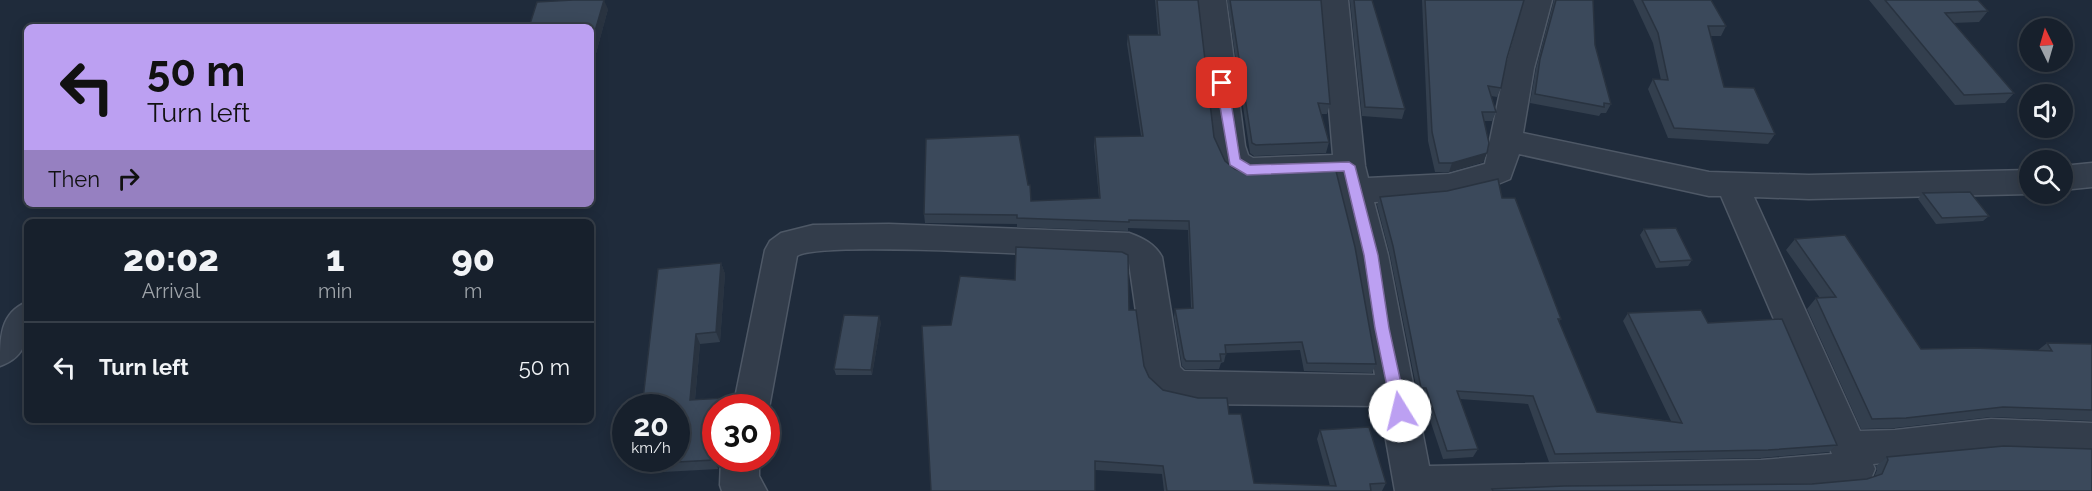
<!DOCTYPE html>
<html lang="en">
<head>
<meta charset="utf-8">
<style>
  body { margin:0; font-family:Raleway,sans-serif; background:#242d38; color:#f1f3f6; height:100vh; display:flex; flex-direction:column; font-size:22px; white-space:nowrap }
  * { box-sizing:border-box; margin:0 }
  p { font-size:20px; color:#9ea3a9 }
  .icon { flex:none; width:33px; height:33px; fill:none; stroke:currentColor; stroke-width:2; stroke-linecap:round; stroke-linejoin:round }
  .map { position:relative; flex:1; overflow:hidden }
  .side { position:absolute; left:24px; top:219px; width:570px; height:204px; display:flex; flex-direction:column; background:#17202c; border-radius:9px; box-shadow:0 3px 15px #0003,0 0 0 2px #363e48 }
  .side>* { flex:none }
  .guide { position:absolute; left:24px; top:24px; width:570px; height:183px; border-radius:9px; box-shadow:0 3px 15px #0003,0 0 0 2px #363e48; background:#bca0f2; color:#111; overflow:hidden }
  .needle { width:39px; rotate:355deg }
  .tools { position:absolute; left:2019px; top:18px; display:grid; gap:12px }
  .tools a { display:grid; place-items:center; width:54px; height:54px; border-radius:50%; background:#17202c; box-shadow:0 3px 15px #0003,0 0 0 2px #363e48; font-size:30px }
  .speed { position:absolute; left:612px; top:394px; display:flex; gap:12px; font-size:30px; font-weight:700; text-align:center }
  .speed>* { display:grid; place-content:center; width:78px; height:78px; border-radius:50%; background:#17202c; box-shadow:0 3px 15px #0003,0 0 0 2px #363e48; line-height:1 }
  .speed small { font-size:15px; font-weight:400 }
  .speed .limit { border:9px solid #d22; background:#fff; color:#111 }
  .pin { position:absolute; display:grid; place-items:center; width:51px; height:51px; color:#fff; margin:-26px; border-radius:12px; box-shadow:0 3px 9px #0006 }
  .me { position:absolute; width:66px; margin:-33px; rotate:351deg; stroke-linejoin:round; filter:drop-shadow(0 0 4px #0008) }
  .turn { display:flex; align-items:center; gap:21px; height:126px; padding:0 24px; font-size:27px }
  .turn .icon { width:78px; height:78px; stroke-width:2.5 }
  .turn b { display:block; font-size:42px; line-height:51px }
  .then { display:flex; align-items:center; height:57px; padding:0 24px; background:#0003; gap:12px; font-size:22px }
  .eta { display:flex; justify-content:space-evenly; align-items:center; height:102px; text-align:center }
  .eta b { font-size:36px; font-weight:800; line-height:42px }
  ul { padding:0; list-style:none }
  li { display:flex; align-items:center; gap:18px; height:90px; padding:0 24px; border-top:2px solid #363e48 }
  li div { flex:1 }
  li b { display:block; font-size:22px }
  li em { font-style:normal }
  .map>svg:first-child { display:block }
  .lines { fill:none; stroke-linecap:round; stroke-linejoin:round }
  .minor-casing { stroke:#4e5866; stroke-width:3 }
  .minor { fill:#333d4b; fill-rule:evenodd }
  .wall { fill:#333f4e }
  .shaded-wall { fill:#293340 }
  .building { fill:#3b495b; stroke:#293340; stroke-width:1.5 }
  .route { fill:#bca0f2; stroke:#7a689d; stroke-width:1.5 }
</style>
</head>
<body>
<div class="map">
<svg width="2092" height="491" viewBox="0 0 2092 491">
  <rect width="100%" height="100%" fill="#1f2b3b"/>
  <g class="lines">
    <g class="minor-casing">
      <path id="minor" d="M1198,0H1226L1245,146L1248,155L1253,158L1333,155L1320,0H1348L1365,166L1368,178L1449,174L1485,164L1505,68L1524,0H1552L1534,68L1523,133L1709,172L1809,175L2030,170V194L1809,199L1754,197L1860,431L1895,430L1991,419L2092,423V457L1991,453L1873,464L1875,469L1870,481L1856,486L1801,491H1395L1380,406L1197,404L1162,396L1150,385L1145,374L1129,263L1122,259C1077,257 819,240 797,256L769,408L766,414V408H733L765,250L770,241L781,233L813,225L889,224L1129,233C1143,238 1155,244 1162,257L1180,367L1184,371L1375,375L1354,255L1336,178L1247,181C1227,175 1220,166 1215,146ZM1519,154L1709,196H1721L1832,454L1761,460L1429,466L1388,255L1374,202C1421,200 1467,199 1510,179Z
        M2092,163V187L2062,190V166Z
        M27,302C27,330 32,355 0,366C0,337 0,313 27,302Z
        M721,459H759V476L767,491H722L720,485Z"/>
    </g>
    <use href="#minor" class="minor"/>
  </g>
  <path class="wall" d="M1155,0H1198L1214,137L1225,161L1376,364L1372,373L1304,371L1300,350L1226,353L1224,362L1221,363L1219,369H1185L1182,366L1174,317L1175,309L1191,308L1188,230L1128,228V231L1017,227V224L925,223L924,214L1031,201L1099,198L1094,146L1095,137L1141,136L1127,44L1128,35H1158Z
    M1227,0H1321L1330,104L1327,114H1321L1329,142L1326,153L1254,156L1250,153Z
    M1350,0H1372L1405,109L1402,119L1362,116Z
    M1422,0H1524L1507,58L1501,88L1497,97L1491,96L1496,112L1492,121H1484L1487,153L1483,162L1449,172H1435L1428,141Z
    M1554,0H1593L1595,45L1611,104L1606,113H1601L1599,116L1530,103L1536,68Z
    M1633,0H1711L1726,26L1721,36H1710L1724,87L1775,134L1768,144L1668,138L1648,89L1653,79L1661,80L1653,43Z
    M1869,0H1978L1988,11L1979,22L1953,23L2014,93L2005,103L1955,105Z
    M608,9L595,57H591V27Z
    M1923,193L1989,216L1983,221L1936,224L1918,199Z
    M1380,197L1502,198L1561,319L1559,321L1597,412L1671,421L1623,321L1628,313L1708,323L1837,445L1829,452L1761,458L1549,462L1528,404L1460,399L1478,449L1473,457L1443,459L1422,396H1418L1390,255L1377,205Z
    M1644,229L1692,260L1688,266L1656,268L1640,235Z
    M1795,239L1921,349L2037,351L2047,343L2092,344V421L1991,417L1895,428L1861,429L1807,309L1816,298H1820L1786,250Z
    M721,263L725,274L720,342L700,344L695,400L725,398L729,408L716,459H719L718,469L645,473L640,464L676,459L642,408Z
    M1129,310L1144,366L1149,377L1163,390L1229,414L1254,483L1330,486L1317,439L1320,430L1386,483L1382,491H1164L1162,474L1095,470L951,325Z
    M881,322L872,375H836L834,369Z
    M1887,457L2092,491H1491L1492,489L1812,484L1867,479L1874,477L1877,470L1876,466Z"/>
  <path class="shaded-wall" d="M604,0L608,9L595,57L591,47V45Z
    M1487,153L1483,162L1449,172L1452,163Z
    M721,263L725,274L720,342L716,332Z
    M879,316L881,322L872,375L871,370Z
    M696,334L700,344L694,409L690,400Z
    M725,398L729,408H724Z
    M716,449V459H719L718,469L714,460L715,450Z"/>
  <path class="building" d="M573,0H604L591,45V27H529L537,2Z
    M1157,0H1198L1214,137L1225,161L1235,169L1249,174L1336,171L1355,247L1376,364L1307,363L1302,342L1225,345L1226,354H1220L1221,361H1186L1184,358L1175,309L1193,308L1189,221L1129,220V222L1017,218V215L924,214L926,139L1019,135L1028,185H1030L1031,201L1100,198L1095,137L1143,136L1128,35H1160Z
    M1230,0H1321L1330,104L1318,103L1329,142L1256,145L1252,143Z
    M1354,0H1372L1405,109L1365,107Z
    M1425,0H1524L1507,58L1501,88L1488,86L1496,112H1482L1489,143L1487,153L1452,163H1439L1432,132Z
    M1556,0H1593L1595,45L1611,104L1604,103V107L1535,94L1540,59Z
    M1642,0H1711L1726,26H1708L1724,87L1754,88L1775,134L1674,128L1653,79L1668,80L1658,33Z
    M1885,0H1978L1988,11L1945,13L2014,93L1964,95Z
    M1498,179L1502,198H1515L1561,319H1558L1597,412L1682,423L1628,313L1701,310L1708,323L1782,319L1837,445L1768,450L1555,454L1533,396L1457,391L1478,449L1447,451L1426,388H1421L1393,246L1380,197L1447,191Z
    M1970,192L1989,216L1942,218L1923,193Z
    M1676,228L1692,260L1660,262L1644,229Z
    M1845,235L1921,349L1974,348L2052,351L2047,343L2092,344V410L2003,407L1906,418L1872,419L1816,298L1836,297L1795,239Z
    M1016,247L1122,252L1128,255L1129,310H1136L1144,366L1149,377L1163,390L1198,398H1227L1229,414H1241L1254,483L1336,486L1320,430L1369,427L1386,483L1370,484L1371,491H1167L1163,466L1095,461V491H931L922,326L951,325L960,276L1015,280Z
    M721,263L716,332L696,334L690,400L725,398L724,408H716V449L715,450L714,460L640,464L641,459H676V408H642L658,269Z
    M844,315L879,316L871,370L834,369Z
    M2004,446L2092,449V491H1493L1492,489L1564,486L1812,484L1867,479L1882,474L1888,460L1887,457Z"/>
  <path class="route" d="M1222,79L1228,83L1240,159L1250,165L1349,162L1355,166L1378,255L1389,328L1407,411L1405,416L1400,418L1394,416L1392,411L1375,328L1364,255L1344,171L1247,175L1230,165L1216,83Z"/>
</svg>
<div class="tools">
<a><svg class="needle" viewBox="-14 -14 28 28"><path d="M0-13l5 13h-10z" fill="#e53935"/><path d="M0 13l5-13h-10z" fill="#9ea3a9"/></svg></a>
<a><svg class="icon" aria-label="sound" viewBox="0 0 24 24"><path d="M4 9h4l5-4v14l-5-4H4zM17 9q2 3 0 6"/></svg></a>
<a><svg class="icon" aria-label="search" viewBox="0 0 24 24"><circle cx="10" cy="10" r="6"/><path d="M15 15l6 6"/></svg></a>
</div>
<div class="speed"><div>20<small>km/h</small></div><div class="limit">30</div></div>
<div class="pin" style="left:1222px;top:83px;background:#d93025"><svg class="icon" aria-label="arrive" viewBox="0 0 24 24"><path d="M6 21V4h12l-3 4 3 4H6"/></svg></div>
<svg class="me" style="left:1400px;top:411px" viewBox="-20 -20 40 40"><circle r="19" fill="#fff"/><path d="M0-13L10 11 0 6-10 11z" fill="#bca0f2"/></svg>
<div class="guide">
<div class="turn"><svg class="icon" aria-label="left" viewBox="0 0 24 24"><path d="M17 20v-9H6M10 6l-5 5 5 5"/></svg><div><b>50 m</b>Turn left</div></div>
<div class="then">Then<svg class="icon" aria-label="right" viewBox="0 0 24 24"><path d="M7 20v-9h11M14 6l5 5-5 5"/></svg></div>
</div>
<section class="side">
<div class="eta">
<div><b>20:02</b><p>Arrival</p></div>
<div><b>1</b><p>min</p></div>
<div><b>90</b><p>m</p></div>
</div>
<ul>
<li><svg class="icon" aria-label="left" viewBox="0 0 24 24"><path d="M17 20v-9H6M10 6l-5 5 5 5"/></svg><div><b>Turn left</b></div><em>50 m</em></li>
</ul>
</section>
</div>
</body>
</html>
